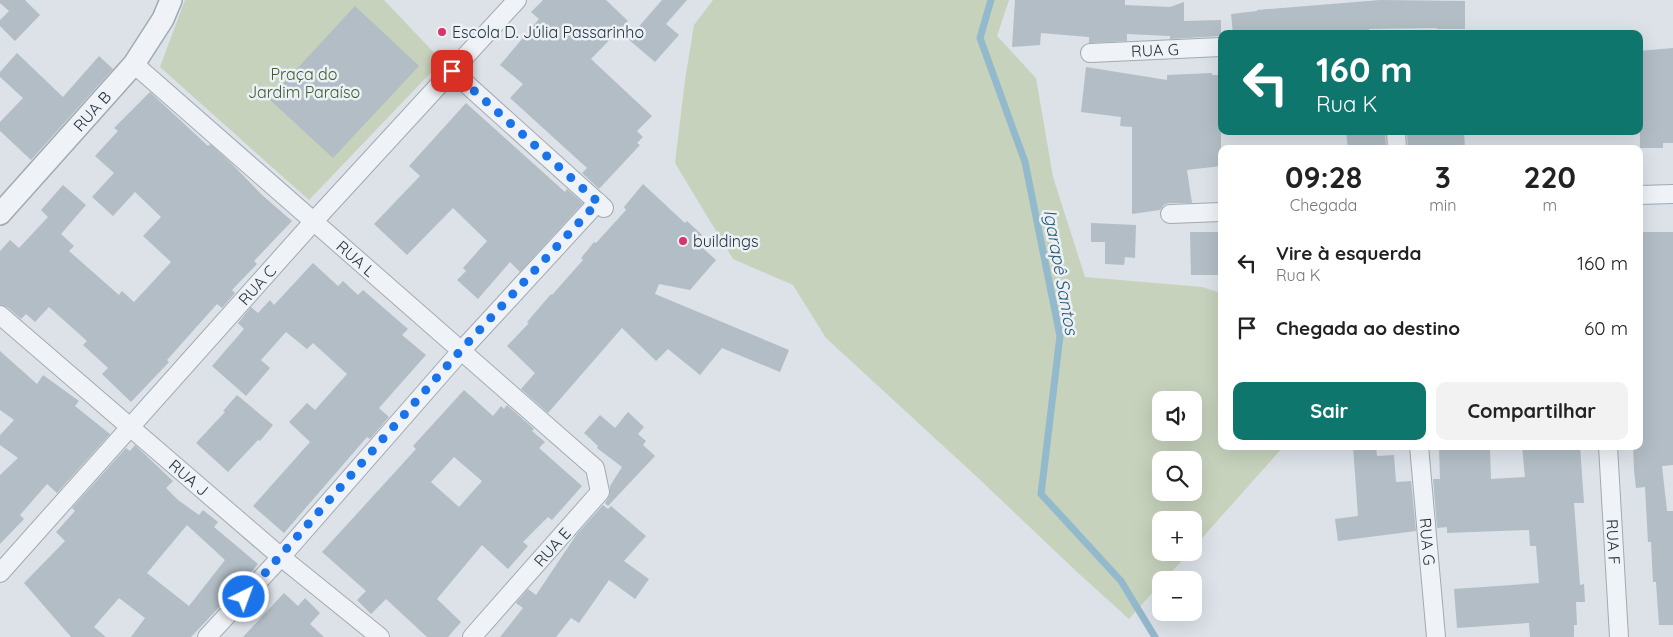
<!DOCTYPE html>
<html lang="pt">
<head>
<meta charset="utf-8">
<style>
  body { margin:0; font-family:Quicksand,sans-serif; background:#f2f2f2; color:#222; height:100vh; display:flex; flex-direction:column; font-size:19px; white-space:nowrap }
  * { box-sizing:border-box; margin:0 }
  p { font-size:16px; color:#767676 }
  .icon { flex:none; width:28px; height:28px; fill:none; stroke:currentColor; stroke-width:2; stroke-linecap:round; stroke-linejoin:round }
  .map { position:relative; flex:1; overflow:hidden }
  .panel { position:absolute; left:1218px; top:145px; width:425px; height:305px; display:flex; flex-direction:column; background:#fff; border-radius:10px; box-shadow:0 5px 20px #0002 }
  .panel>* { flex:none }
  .hud { position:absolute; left:1218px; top:30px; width:425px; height:105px; border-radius:10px; box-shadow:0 5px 20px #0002; background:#0f766e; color:#fff; overflow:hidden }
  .fabs { position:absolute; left:1152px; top:391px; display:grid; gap:10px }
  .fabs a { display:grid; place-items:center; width:50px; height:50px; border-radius:10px; background:#fff; box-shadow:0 5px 20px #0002; font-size:25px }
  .pin { position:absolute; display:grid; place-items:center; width:42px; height:42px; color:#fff; margin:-21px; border-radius:10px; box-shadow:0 2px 8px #0006 }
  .me { position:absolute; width:55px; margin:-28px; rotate:42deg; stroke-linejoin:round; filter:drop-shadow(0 0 4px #0008) }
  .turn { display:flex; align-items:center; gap:18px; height:105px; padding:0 15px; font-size:22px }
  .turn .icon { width:65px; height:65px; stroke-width:2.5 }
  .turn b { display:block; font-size:35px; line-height:42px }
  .eta { display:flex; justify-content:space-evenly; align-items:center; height:85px; text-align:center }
  .eta b { font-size:30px; font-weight:800; line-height:35px }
  .action { display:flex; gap:10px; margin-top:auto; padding:10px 15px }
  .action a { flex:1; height:58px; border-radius:10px; background:#0f766e; color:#fff; font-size:20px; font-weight:800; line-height:58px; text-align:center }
  .action a+a { background:#f2f2f2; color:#222 }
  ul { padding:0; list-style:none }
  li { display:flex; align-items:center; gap:15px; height:65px; padding:0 15px }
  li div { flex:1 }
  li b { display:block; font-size:19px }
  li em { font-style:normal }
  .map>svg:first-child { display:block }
  .green { fill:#c6d2bc; fill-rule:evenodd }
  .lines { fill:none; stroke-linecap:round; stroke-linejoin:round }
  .stream { stroke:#93b9cc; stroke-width:7 }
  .building { fill:#b2bdc5; fill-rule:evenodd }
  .minor-casing { stroke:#a1aab2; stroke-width:20 }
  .tertiary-casing { stroke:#a1aab2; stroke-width:24 }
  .minor { stroke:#eff2f6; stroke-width:18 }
  .tertiary { stroke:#eff2f6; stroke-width:21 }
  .route { stroke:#1a73e8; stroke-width:9; stroke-dasharray:0 16.2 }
  .poi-dot { fill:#da336a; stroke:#ebf1f5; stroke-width:2 }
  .labels { text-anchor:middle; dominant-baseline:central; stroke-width:5; stroke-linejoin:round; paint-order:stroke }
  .poi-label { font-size:16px; fill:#24333f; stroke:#ebf1f5; text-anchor:start }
  .street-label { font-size:16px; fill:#24333f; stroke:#ebf1f5 }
  .park-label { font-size:16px; fill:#405c30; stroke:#ebf1f5 }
  .water-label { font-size:18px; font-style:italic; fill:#2b5a76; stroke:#ebf1f5 }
</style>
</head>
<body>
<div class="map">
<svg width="1673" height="637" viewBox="0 0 1673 637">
  <rect width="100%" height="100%" fill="#dce2e8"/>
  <path class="green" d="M185,0H384L442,61L309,200L160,67Z
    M713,0H1009L997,36L1036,78L1053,177L1085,277L1202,287L1221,293V446H1284L1194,547V520H1161V552L1189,553L1164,580H1161V583L1129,619L1076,571L977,477L826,338L793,285L733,259L675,163L685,80L694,25ZM1161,400H1194V432H1161ZM1161,460H1194V492H1161Z"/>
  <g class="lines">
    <path class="stream" d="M991,0L980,38L1025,162L1060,336L1041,494L1121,581L1155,637"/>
  </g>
  <path class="building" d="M0,0H25L40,15L15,41L0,26V20L9,11L0,3Z
    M543,0H606L628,21L591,59L652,116L637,131L643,137L637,143L640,145L599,189L582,173L587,168L510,98L523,84L500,65L539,19L531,12Z
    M662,0H687L666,24L679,35L655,62L628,39Z
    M1015,0H1125V5L1170,7L1184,2V21L1221,20V36L1170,39V36L1127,34V41L1089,43V37L1041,33L1040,45L1012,47Z
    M1380,0L1465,1V29H1437V28L1369,29V34H1233L1231,14L1257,11V10Z
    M355,6L419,66L333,158L269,99Z
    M1673,48V143H1663V148H1640L1639,51Z
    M17,53L63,97L99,56L113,69L31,160L0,131V122L23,98L0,77V72Z
    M1086,67L1167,80V75L1212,73V75H1221V166L1187,170L1192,203H1169L1164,205L1160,210L1132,214V127L1120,126L1121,117L1081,112Z
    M150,92L208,146L210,144L231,163L262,195L292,221L254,261L257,264L232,290L235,293L222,308L217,304L167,360L169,362L131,402L102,374L108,368L83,345L87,341L49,307L35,322L26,314L21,319L7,307L0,305V251L10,240L19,248L48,217L41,210L63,185L86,205L61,234L74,246L69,251L119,295L122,291L134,302L171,262L143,236L161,217L135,192L113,216L92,197L114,173L95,156L118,131L114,128Z
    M466,103L565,192L567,189L583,203L520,272L510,262L478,299L457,280L466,271L463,268L487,241L453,208L407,255L374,224L420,176L409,166Z
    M1346,131H1385L1386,149H1348Z
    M1407,131H1464L1465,149H1408Z
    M643,184L685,223L687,221L702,235L696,242L716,260L690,290L659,284L655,294L789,350L780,372L722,348L700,375L668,349L656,361L622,328L548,413L521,389L535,373L507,346L529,323L527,322L551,294L552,295L583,260L581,258L594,242L596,243L626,210L624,207Z
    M1091,223L1136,225L1135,258L1125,257L1124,265L1105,264V242H1091Z
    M1190,232H1221V275H1191Z
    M1639,232H1673V465L1662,466L1667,511H1673V625H1659L1656,582H1653L1651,542H1648L1645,487L1636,488L1634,471L1633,446H1639Z
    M313,263L338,286L343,281L358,295L363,290L408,329L402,335L426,355L379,408L389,417L370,439L367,437L284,533L253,506L310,442L289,422L307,403L315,410L347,374L313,343L307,349L286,332L261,360L270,368L246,396L212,366L244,329L238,323L251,307L258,313L270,300L274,305Z
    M0,351L37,384L43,375L79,401L75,406L110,434L57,493L47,484L20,515L24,519L0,544V475L18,458L0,445V435L14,420L0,410Z
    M464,390L493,416L501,406L504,409L507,405L534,429L532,431L545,442L539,448L582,486L552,520L548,517L523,542L528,546L508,569L482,545L437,599L461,622L448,637H427L386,599L371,614L357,600L366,591L322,552L416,449L413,446ZM454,457L482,481L459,507L431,482Z
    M237,395L273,425L260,441L258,440L228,472L196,443L225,412L223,411Z
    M628,412L644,427L638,434L646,441L643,445L655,456L608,506L605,503L610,495V486L622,467L597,448L598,446L584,433L600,415L615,428Z
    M135,445L173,481L166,488L178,500L199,515L203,510L218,522L214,527L258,564L243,582L191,637H131L145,618L119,598L94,627L106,637H71L24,583L65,541L56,532L75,511L72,508L126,448L130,451ZM187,525L225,560L189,606L147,573Z
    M1353,446H1376L1377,456L1394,455L1396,482L1411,481L1416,531L1338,541L1335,519L1358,516Z
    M1439,446H1490L1491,479L1525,477L1522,446H1580L1584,503H1574L1580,585L1584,584L1585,602H1576L1577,625H1574V637H1530L1529,623L1457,628L1454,589L1539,583L1536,546H1530L1529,530L1447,533V527L1437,528L1433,479H1440Z
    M603,505L608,509L611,506L646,536L624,561L649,579L635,599L609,580L579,623L571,618L556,637H500L523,608L516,603L528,589L536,595L577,534Z
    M284,593L298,606L305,598L320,613L310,624L324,637H243Z"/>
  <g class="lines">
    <g class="minor-casing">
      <g id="minor">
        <path id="s1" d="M1090,53L1221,47"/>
        <path id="s2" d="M134,64L595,468L600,492L472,637"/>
        <path d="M452,71L604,208"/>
        <path d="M1396,131L1397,149"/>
        <path d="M1639,195L1673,194"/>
        <path d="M1170,214L1221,212"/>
        <path id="s3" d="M0,315L281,557L380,637"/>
        <path id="s4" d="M1419,446L1436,637"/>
        <path id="s5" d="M1608,446L1619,637"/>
        <path id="s6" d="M0,573L314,221L517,0"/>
        <path d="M207,637L281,557L461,351L598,202"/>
      </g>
    </g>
    <g class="tertiary-casing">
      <g id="tertiary">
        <path id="s7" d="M0,214L134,64L163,19L171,0"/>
      </g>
    </g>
    <use href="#minor" class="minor"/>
    <use href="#tertiary" class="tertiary"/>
  </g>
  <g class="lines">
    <path class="route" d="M244,597L461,350L598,202L452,71"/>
  </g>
  <g class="poi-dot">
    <circle cx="442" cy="32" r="5"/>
    <circle cx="683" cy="241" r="5"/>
  </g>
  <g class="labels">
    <g class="poi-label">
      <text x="452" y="32">Escola D. Júlia Passarinho</text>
      <text x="693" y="241">buildings</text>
    </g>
    <g class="street-label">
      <text stroke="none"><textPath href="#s1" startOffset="65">RUA G</textPath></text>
      <text stroke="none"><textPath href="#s7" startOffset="138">RUA B</textPath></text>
      <text stroke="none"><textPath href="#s2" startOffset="295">RUA L</textPath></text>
      <text stroke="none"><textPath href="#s6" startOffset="386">RUA C</textPath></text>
      <text stroke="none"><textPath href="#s3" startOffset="249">RUA J</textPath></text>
      <text stroke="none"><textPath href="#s4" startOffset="96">RUA G</textPath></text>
      <text stroke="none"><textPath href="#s5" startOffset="96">RUA F</textPath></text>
      <text transform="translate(552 547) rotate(-48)">RUA E</text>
    </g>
    <g class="park-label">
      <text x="304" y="74">Praça do<tspan x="304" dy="18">Jardim Paraíso</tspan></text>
    </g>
    <g class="water-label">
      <text transform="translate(1061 272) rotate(80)">Igarapê Santos</text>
    </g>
  </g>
</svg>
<div class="fabs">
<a><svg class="icon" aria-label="sound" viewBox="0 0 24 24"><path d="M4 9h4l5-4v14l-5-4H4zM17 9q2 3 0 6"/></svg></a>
<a><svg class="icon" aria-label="search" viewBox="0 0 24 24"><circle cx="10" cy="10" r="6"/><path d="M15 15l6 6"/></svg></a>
<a>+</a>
<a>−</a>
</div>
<div class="pin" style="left:452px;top:71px;background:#d93025"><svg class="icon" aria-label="arrive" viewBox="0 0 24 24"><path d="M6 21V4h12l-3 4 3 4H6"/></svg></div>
<svg class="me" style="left:244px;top:597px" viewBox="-20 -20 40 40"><circle r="17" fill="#1a73e8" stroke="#fff" stroke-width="3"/><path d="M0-11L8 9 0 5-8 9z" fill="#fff"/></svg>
<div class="hud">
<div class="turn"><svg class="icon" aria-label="left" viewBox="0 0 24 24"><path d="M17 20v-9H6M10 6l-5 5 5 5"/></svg><div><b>160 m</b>Rua K</div></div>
</div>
<section class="panel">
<div class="eta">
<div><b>09:28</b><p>Chegada</p></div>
<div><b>3</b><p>min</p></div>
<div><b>220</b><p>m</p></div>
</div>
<ul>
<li><svg class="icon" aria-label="left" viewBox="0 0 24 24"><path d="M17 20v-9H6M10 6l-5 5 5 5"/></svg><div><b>Vire à esquerda</b><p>Rua K</p></div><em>160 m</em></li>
<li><svg class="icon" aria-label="arrive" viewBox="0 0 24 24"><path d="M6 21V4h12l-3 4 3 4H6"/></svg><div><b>Chegada ao destino</b></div><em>60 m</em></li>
</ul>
<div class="action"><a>Sair</a><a>Compartilhar</a></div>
</section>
</div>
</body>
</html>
